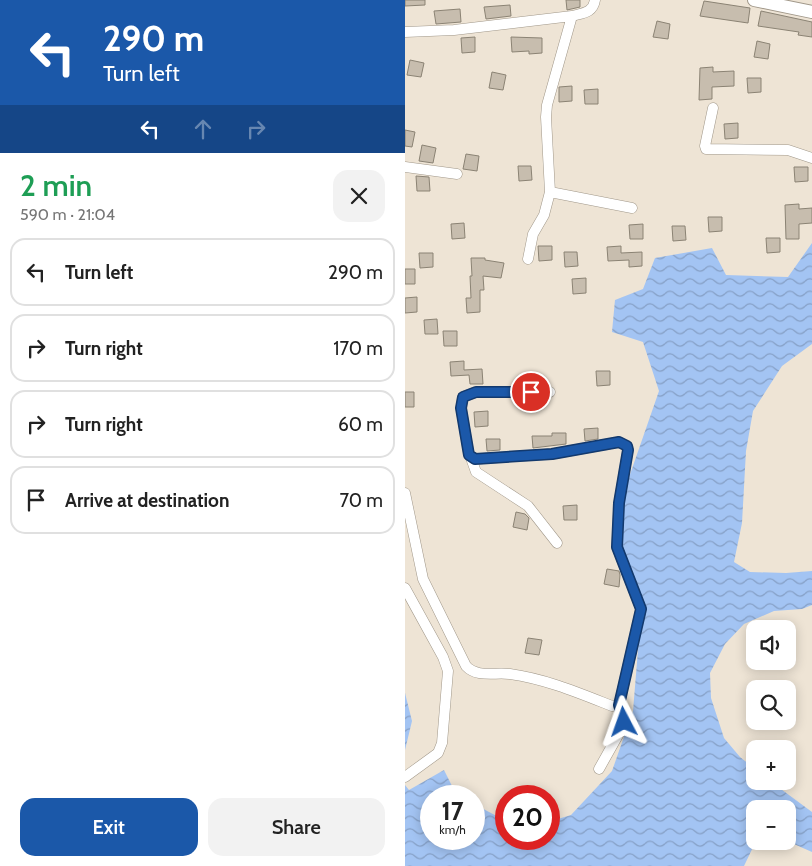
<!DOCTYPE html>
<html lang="en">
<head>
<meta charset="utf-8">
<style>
  body { margin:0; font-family:Cabin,sans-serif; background:#f2f2f2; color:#222; height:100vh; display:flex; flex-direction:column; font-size:19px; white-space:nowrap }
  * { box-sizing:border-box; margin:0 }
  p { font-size:16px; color:#767676 }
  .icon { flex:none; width:28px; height:28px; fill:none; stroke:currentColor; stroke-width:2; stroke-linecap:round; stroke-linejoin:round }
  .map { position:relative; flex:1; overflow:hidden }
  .side { display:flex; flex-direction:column; background:#fff; width:405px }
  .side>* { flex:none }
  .banner { background:#1b58a9; color:#fff; overflow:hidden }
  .fabs { position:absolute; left:341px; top:620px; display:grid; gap:10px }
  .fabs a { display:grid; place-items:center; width:50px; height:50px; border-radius:10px; background:#fff; box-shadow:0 2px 12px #0003; font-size:25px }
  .speed { position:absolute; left:15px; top:785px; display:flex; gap:10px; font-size:25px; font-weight:700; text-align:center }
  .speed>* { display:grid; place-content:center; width:65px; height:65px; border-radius:50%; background:#fff; box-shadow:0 2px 12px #0003; line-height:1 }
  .speed small { font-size:12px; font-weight:400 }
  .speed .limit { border:8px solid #d22; background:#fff; color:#111 }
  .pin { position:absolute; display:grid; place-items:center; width:42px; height:42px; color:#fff; margin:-21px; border:2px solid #fff; border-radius:50%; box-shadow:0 1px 5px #0007 }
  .me { position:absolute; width:55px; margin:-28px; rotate:356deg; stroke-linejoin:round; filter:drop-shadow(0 0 4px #0008) }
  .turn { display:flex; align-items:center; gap:18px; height:105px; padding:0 20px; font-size:22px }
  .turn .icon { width:65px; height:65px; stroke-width:2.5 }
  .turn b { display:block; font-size:35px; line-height:42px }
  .lanes { display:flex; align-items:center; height:48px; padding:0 20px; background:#0003; justify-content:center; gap:25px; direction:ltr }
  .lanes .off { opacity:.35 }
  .round { display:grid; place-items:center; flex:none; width:52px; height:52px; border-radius:15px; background:#f2f2f2 }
  .head { display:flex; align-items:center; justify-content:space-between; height:85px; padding:0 20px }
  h1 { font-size:30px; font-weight:600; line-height:38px; color:#1e9e55 }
  .primary-button { display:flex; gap:10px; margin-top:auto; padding:10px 20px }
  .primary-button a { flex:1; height:58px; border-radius:15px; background:#1b58a9; color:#fff; font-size:20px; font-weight:600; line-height:58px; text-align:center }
  .primary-button a+a { background:#f2f2f2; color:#222 }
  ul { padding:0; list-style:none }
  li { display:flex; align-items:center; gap:15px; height:68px; margin:0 10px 8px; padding:0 10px; border:2px solid #e0e0e0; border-radius:15px }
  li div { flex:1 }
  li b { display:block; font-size:19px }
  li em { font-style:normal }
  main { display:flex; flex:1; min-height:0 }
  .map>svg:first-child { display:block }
  .water { fill:url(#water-waves) }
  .building { fill:#c7bdae; stroke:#8b8374 }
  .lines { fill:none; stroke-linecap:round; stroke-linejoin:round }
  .minor-casing { stroke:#a09789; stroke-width:11 }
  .major-casing { stroke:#a09789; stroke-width:14 }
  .minor { stroke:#fff; stroke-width:10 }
  .major { stroke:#fff; stroke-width:12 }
  .route-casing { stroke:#12396e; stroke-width:12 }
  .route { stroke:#1b58a9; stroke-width:9 }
</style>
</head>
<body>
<main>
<section class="side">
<div class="banner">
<div class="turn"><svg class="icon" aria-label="left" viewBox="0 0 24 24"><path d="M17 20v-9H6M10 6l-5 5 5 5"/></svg><div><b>290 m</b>Turn left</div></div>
<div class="lanes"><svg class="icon" aria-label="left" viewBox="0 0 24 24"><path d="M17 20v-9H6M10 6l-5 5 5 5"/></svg><svg class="icon off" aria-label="ahead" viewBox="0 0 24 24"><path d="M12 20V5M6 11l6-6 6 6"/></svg><svg class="icon off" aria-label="right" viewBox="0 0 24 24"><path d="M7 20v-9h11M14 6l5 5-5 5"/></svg></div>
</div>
<div class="head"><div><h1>2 min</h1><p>590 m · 21:04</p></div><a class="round"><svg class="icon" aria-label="close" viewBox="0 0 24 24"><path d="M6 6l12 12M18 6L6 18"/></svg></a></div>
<ul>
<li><svg class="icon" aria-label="left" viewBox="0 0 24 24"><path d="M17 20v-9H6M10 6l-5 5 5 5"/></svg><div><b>Turn left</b></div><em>290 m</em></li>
<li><svg class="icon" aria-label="right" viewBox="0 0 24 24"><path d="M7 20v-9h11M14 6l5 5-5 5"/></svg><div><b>Turn right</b></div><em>170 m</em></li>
<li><svg class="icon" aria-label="right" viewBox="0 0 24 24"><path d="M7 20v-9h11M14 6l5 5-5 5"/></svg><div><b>Turn right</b></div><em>60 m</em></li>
<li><svg class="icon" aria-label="arrive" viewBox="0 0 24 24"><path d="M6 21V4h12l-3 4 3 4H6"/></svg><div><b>Arrive at destination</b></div><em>70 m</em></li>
</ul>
<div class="primary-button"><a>Exit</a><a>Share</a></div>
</section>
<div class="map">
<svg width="407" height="866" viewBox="0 0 407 866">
  <defs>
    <pattern id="water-waves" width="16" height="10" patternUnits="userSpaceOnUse" patternTransform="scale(1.25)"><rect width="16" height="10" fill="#a3c4f3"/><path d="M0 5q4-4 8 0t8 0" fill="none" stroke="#86a0c6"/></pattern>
  </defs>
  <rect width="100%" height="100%" fill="#eee4d5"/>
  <path class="water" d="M407,243V344L377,366L348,411L341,451L337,523L329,562L345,572L381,573L407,571V605L397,609L369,611L339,624L320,644L305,673L306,698L319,738L335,757L350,769V781H365L407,812V852L382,841V809H350L351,841L339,866H0V785L4,790L39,770L52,796H26V839H69V804L101,821V839H144V820L153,819L166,815L207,771L228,711L237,601L216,545L221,486L254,391L238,342L207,332L210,300L238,289L250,258L307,248L321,275L383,277Z
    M0,693L7,721L0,750Z"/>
  <path class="building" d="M0,0H20V5L0,6Z
    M161,0H175V7L162,10Z
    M299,1L345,8L343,23L295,16Z
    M105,5L106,16L81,19L79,7Z
    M55,9L56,22L31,24L29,11Z
    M356,11L407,22V37L393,35L394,32L353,26Z
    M252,21L265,24L263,39L248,37Z
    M70,37V52L57,53L56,38Z
    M106,37L137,38V53L124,54V51L107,52Z
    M352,41L365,44L363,59L349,57Z
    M5,60L19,63L16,77L2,75Z
    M308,67V72L329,71V86L307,87V99L294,100L295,68Z
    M87,72L101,75L98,90L84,88Z
    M342,78H356V92L343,93Z
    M167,86V101L154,102V87Z
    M193,89V104H180L179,90Z
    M333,123V138L320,139L319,124Z
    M0,130L10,132L7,147L0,146Z
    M17,145L31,148L28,163L14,161Z
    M61,154L74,156L72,171L58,169Z
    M113,166H126L127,180L114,181Z
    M389,167H403V181L390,182Z
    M11,176L24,177L25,191H12Z
    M394,204V209L407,208V223L394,224V239H381L380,205Z
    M303,217H317V231L304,232Z
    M59,223L60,238L47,239L46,224Z
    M238,224V239H225L224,225Z
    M267,226H280L281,240L268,241Z
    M361,238H375V252L362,253Z
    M133,246H147V260L134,261Z
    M216,246V253L237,252V266L224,267V260L203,261L202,247Z
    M159,252H172L173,266L160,267Z
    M14,253H28V267L15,268Z
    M66,258H80V260L99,263L96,278L78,276L79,290H75V312L62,313L61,298H66L65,276H67Z
    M0,269H10V284H0Z
    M181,278V293L168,294L167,279Z
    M12,297V312L0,313V298Z
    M32,319L33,334H20L19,320Z
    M38,331H52V346H39Z
    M59,361V370L77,369L78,384H65L64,375L46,376L45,362Z
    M191,371H205V385L192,386Z
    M0,392H9V407H0Z
    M83,411V426L70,427L69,412Z
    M193,428V439L180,441L179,429Z
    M147,433H161V444L128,448L127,436H147Z
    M81,439H95V450L82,451Z
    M172,505V520H159L158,506Z
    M111,512L120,514L124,518L122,530L108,527Z
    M202,569L214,571L215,575L214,587L199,584Z
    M123,638L137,640L134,655L120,653Z"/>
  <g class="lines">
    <g class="minor-casing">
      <path id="minor" d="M0,32L49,30L167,16
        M308,108L300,146L301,149L383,150L407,158
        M0,167L52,174
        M145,192L227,208
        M123,259L128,234L139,215L145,192L141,117L142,105L167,16C178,13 188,13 190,0
        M66,458L71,472L123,506L152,543
        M0,493L18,579L61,666C72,678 90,672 105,674C141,679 174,693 207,706L214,705L236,609L212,547L214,503L223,450L221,446L214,442L147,454L70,459L64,455L56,408L58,397L71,392H145
        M0,588L38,657L43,671L37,743L33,753L0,777
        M194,769L217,728L218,717L214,705"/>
    </g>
    <g class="major-casing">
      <path id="major" d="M349,0L407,12"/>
    </g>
    <use href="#minor" class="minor"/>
    <use href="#major" class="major"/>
  </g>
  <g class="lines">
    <g class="route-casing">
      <path id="route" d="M126,392H71L58,397L56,408L64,455L70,459L147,454L214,442L222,446L223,450L214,503L212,547L236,609L214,705L219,722"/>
    </g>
    <use href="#route" class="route"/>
  </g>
</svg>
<div class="fabs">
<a><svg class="icon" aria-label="sound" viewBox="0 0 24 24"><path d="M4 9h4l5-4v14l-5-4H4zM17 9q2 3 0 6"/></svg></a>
<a><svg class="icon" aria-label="search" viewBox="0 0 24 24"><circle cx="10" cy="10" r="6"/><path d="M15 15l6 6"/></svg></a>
<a>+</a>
<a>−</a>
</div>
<div class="speed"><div>17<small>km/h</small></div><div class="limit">20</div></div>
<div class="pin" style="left:126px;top:392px;background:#d93025"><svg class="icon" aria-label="arrive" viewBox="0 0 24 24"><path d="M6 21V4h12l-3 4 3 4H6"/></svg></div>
<svg class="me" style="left:219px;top:722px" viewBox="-20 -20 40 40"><path d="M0-17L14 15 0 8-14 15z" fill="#1b58a9" stroke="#fff" stroke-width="4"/></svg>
</div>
</main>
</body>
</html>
